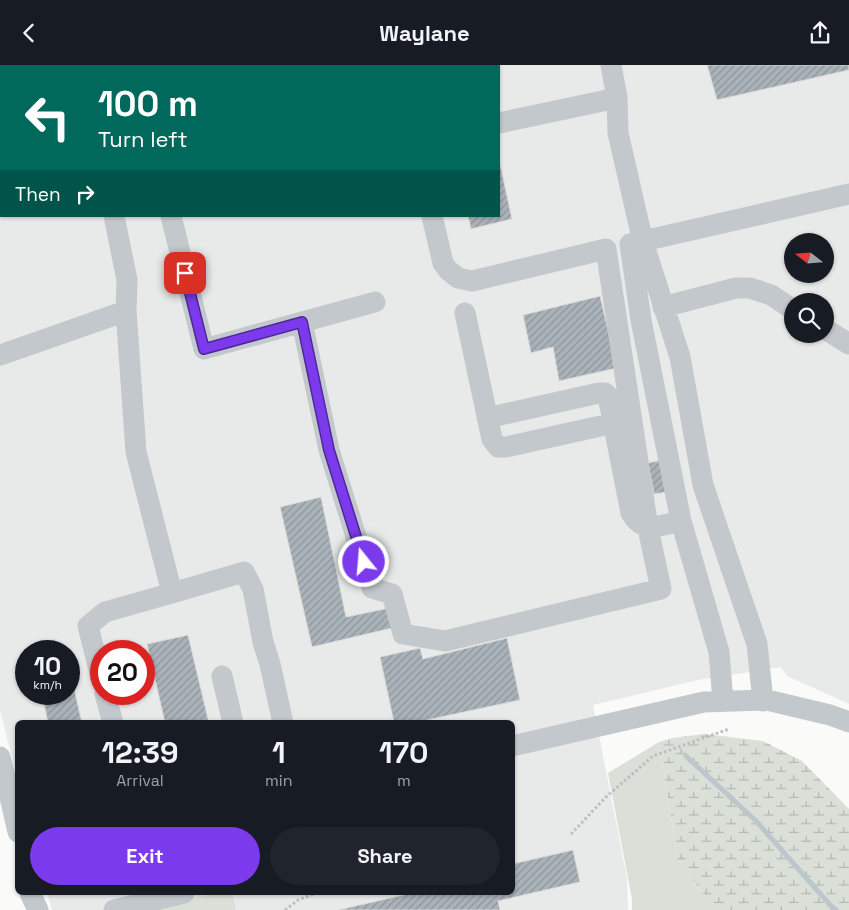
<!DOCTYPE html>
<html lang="en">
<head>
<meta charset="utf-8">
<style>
  body { margin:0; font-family:"Space Grotesk",sans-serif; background:#20242c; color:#f1f3f6; height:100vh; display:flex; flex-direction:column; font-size:19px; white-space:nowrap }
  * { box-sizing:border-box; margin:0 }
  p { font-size:16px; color:#9ea1a6 }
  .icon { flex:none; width:28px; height:28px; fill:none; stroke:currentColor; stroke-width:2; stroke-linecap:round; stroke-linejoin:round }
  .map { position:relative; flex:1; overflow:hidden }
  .side { position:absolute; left:15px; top:655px; width:500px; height:175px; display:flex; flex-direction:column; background:#171b24; border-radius:8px; box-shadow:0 1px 4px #0004 }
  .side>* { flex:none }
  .top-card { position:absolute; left:0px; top:0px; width:500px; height:152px; box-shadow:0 1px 4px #0004; background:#00695c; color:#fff; overflow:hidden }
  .needle { width:32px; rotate:287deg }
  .tools { position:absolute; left:784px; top:168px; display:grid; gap:10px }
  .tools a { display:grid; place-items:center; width:50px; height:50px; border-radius:50%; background:#171b24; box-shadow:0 1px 4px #0004; font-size:25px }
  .speed { position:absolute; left:15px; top:575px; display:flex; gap:10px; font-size:25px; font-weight:700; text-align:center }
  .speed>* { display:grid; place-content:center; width:65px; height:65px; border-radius:50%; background:#171b24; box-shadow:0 1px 4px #0004; line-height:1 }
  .speed small { font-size:12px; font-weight:400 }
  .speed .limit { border:8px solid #d22; background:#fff; color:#111 }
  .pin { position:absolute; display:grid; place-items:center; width:42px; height:42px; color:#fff; margin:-21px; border-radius:10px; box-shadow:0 2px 8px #0006 }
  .me { position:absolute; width:55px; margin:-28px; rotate:343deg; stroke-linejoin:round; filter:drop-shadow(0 0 4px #0008) }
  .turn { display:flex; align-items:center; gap:18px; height:105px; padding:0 15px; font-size:22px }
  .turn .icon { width:65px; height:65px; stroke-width:2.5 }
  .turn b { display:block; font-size:35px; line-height:42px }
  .then { display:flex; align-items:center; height:48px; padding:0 15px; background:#0003; gap:10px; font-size:19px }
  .eta { display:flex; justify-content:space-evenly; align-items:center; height:85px; text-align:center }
  .eta b { font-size:30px; font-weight:700; line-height:35px }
  .primary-button { display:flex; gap:10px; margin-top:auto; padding:10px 15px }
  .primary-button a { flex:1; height:58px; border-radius:30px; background:#7c3aed; color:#fff; font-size:20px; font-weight:700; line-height:58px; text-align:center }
  .primary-button a+a { background:#20242c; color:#f1f3f6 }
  header { display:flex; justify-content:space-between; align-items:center; height:65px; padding:0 15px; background:#171b24; font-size:22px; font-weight:700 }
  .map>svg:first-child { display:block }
  .built { fill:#e8e9e9; fill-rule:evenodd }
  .green { fill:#dadfd7 }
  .wetland { fill:url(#wetland-marsh) }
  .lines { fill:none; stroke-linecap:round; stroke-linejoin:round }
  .stream { stroke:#bbc7cb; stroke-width:5 }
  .building { fill:url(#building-hatch); stroke:#dcdcda }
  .path { stroke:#bbbfc2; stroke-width:3; stroke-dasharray:2.5 2.5; stroke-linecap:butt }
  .minor { stroke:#c3c8cc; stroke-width:21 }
  .route-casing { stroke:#51269a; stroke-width:12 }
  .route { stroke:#7c3aed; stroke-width:9 }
</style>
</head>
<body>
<header><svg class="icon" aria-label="back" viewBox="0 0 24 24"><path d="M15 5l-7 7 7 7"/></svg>Waylane<svg class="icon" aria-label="share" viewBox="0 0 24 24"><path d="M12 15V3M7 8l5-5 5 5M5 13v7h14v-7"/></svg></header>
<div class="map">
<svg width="849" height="845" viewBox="0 0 849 845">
  <defs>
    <pattern id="wetland-marsh" width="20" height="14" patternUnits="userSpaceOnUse" patternTransform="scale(1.25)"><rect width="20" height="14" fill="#dadfd7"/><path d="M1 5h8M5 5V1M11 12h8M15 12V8" fill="none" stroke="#b4b9b4"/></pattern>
    <pattern id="building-hatch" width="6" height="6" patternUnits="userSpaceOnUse" patternTransform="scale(1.25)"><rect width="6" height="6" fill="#aab3b9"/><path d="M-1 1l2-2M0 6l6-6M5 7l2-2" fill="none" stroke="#8e969c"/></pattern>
  </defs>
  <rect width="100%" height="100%" fill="#fafaf8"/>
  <path class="built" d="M0,0H849V639L787,611L781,602L698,615L593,640L627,813L628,845H236L233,828H512V658H18L17,713L0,645ZM1,1H499V151H1ZM792,176H825V209H792ZM792,236H825V269H792ZM26,586H69V629H26ZM101,586H144V629H101Z
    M47,828H215L147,845H52Z"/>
  <path class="green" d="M659,677L678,795L715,845H632V834L608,708Z
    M215,828H233L236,845H147Z"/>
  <path class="wetland" d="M704,669L763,676L802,696L849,744V845H715L678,795L659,677L673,673Z"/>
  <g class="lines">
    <path class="stream" d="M686,691L756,756L831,841L836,845"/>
  </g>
  <path class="building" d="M707,0H849V5L717,35Z
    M499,94L512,154L471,164L468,151H499Z
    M600,231L617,303L559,316L553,282L531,288L523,250Z
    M666,394L673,426L654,429L648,398Z
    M321,432L346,552L389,543L392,563L312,582L280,442Z
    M188,570L209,658H165L147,579Z
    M507,573L520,635L413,658H394L380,592L420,583L423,594Z
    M69,601L82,658H48L42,629H69Z
    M573,785L580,817L498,836L500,845H338L412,828H512V799Z"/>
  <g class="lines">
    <path class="path" d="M571,769L606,732L653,691L729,664
      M285,845L298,835L316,828"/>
    <path class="minor" d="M82,0L83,1
      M132,0L133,1
      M611,0L617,33L618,68L643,177L680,292L703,420L757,579L763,636
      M499,58L617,33
      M171,151L204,284L375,237
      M630,179L641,255L681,456L719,587L723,636
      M630,179L849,129
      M663,242L736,223H750L771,230L792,244
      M465,248L492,374L498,382H506L614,358
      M302,257L329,385L372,523L392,529L403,569L445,576L661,524L648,463L606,184L472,216L458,213L448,205L443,198L432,151
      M825,264L849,279
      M0,290L126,246L127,215L114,151
      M487,353L599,328H605L608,331L631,448C644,470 660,460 681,456
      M172,528L244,507L253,524L263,577L270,599L283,658
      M222,611L233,658
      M101,613L88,561L105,547L172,528L136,387L126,246
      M105,629L113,658
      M512,681L704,637L767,635L830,650L849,657
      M0,692L8,723L18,767
      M30,828L38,845
      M114,845L184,828"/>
  </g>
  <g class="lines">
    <g class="route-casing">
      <path id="route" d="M185,208L204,284L302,257L329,385L364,497"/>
    </g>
    <use href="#route" class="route"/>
  </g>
</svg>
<div class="tools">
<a><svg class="needle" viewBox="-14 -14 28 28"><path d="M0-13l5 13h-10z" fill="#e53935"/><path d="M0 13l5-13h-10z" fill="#9ea1a6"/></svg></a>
<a><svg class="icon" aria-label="search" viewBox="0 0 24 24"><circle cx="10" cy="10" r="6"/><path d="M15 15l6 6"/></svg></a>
</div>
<div class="speed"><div>10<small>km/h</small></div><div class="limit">20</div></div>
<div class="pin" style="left:185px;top:208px;background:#d93025"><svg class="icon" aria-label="arrive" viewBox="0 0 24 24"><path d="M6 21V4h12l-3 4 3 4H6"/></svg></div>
<svg class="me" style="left:364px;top:497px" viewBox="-20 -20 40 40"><circle r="17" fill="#7c3aed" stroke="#fff" stroke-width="3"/><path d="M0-11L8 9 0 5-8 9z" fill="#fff"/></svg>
<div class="top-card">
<div class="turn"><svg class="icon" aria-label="left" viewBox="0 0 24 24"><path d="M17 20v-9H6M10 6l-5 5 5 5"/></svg><div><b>100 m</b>Turn left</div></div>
<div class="then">Then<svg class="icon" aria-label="right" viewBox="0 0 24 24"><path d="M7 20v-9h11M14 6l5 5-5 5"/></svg></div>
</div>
<section class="side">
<div class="eta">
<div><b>12:39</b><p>Arrival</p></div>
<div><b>1</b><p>min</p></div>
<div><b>170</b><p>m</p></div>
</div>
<div class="primary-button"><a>Exit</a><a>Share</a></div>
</section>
</div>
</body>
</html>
